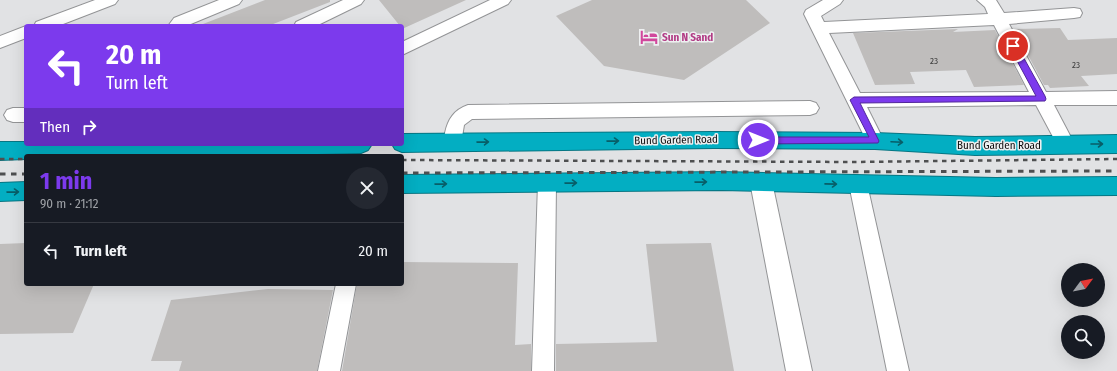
<!DOCTYPE html>
<html lang="en">
<head>
<meta charset="utf-8">
<style>
  body { margin:0; font-family:"Fira Sans Condensed",sans-serif; background:#242831; color:#f1f3f6; height:100vh; display:flex; flex-direction:column; font-size:15px; white-space:nowrap }
  * { box-sizing:border-box; margin:0 }
  p { font-size:13px; color:#9ea1a6 }
  .icon { flex:none; width:22px; height:22px; fill:none; stroke:currentColor; stroke-width:2; stroke-linecap:round; stroke-linejoin:round }
  .map { position:relative; flex:1; overflow:hidden }
  .sheet { position:absolute; left:24px; top:154px; width:380px; height:132px; display:flex; flex-direction:column; background:#171b24; border-radius:4px; box-shadow:0 4px 16px #0002 }
  .sheet>* { flex:none }
  .guide { position:absolute; left:24px; top:24px; width:380px; height:122px; border-radius:4px; box-shadow:0 4px 16px #0002; background:#7c3aed; color:#fff; overflow:hidden }
  .needle { width:26px; rotate:58deg }
  .buttons { position:absolute; left:1061px; top:263px; display:grid; gap:8px }
  .buttons a { display:grid; place-items:center; width:44px; height:44px; border-radius:50%; background:#171b24; box-shadow:0 4px 16px #0002; font-size:20px }
  .pin { position:absolute; display:grid; place-items:center; width:34px; height:34px; color:#fff; margin:-17px; border:2px solid #fff; border-radius:50%; box-shadow:0 1px 4px #0007 }
  .me { position:absolute; width:44px; margin:-22px; rotate:90deg; stroke-linejoin:round; filter:drop-shadow(0 0 3px #0008) }
  .turn { display:flex; align-items:center; gap:14px; height:84px; padding:0 16px; font-size:18px }
  .turn .icon { width:52px; height:52px; stroke-width:2.5 }
  .turn b { display:block; font-size:28px; line-height:34px }
  .then { display:flex; align-items:center; height:38px; padding:0 16px; background:#0003; gap:8px; font-size:15px }
  .round { display:grid; place-items:center; flex:none; width:42px; height:42px; border-radius:21px; background:#242831 }
  .headline { display:flex; align-items:center; justify-content:space-between; height:68px; padding:0 16px }
  h1 { font-size:24px; font-weight:700; line-height:30px; color:#7c3aed }
  ul { padding:0; list-style:none }
  li { display:flex; align-items:center; gap:12px; height:56px; padding:0 16px; border-top:1px solid #363941 }
  li div { flex:1 }
  li b { display:block; font-size:15px }
  li em { font-style:normal }
  .map>svg:first-child { display:block }
  .building { fill:#bfbdbc }
  .lines { fill:none; stroke-linecap:round; stroke-linejoin:round }
  .lane-casing { stroke:#939496; stroke-width:2 }
  .street-casing { stroke:#939496; stroke-width:2 }
  .highway-casing { stroke:#077683; stroke-width:2 }
  .lane { fill:#fff; fill-rule:evenodd }
  .street { fill:#fff; fill-rule:evenodd }
  .highway { fill:#03aec2; fill-rule:evenodd }
  .rail-far1 { stroke:#4e4f50; stroke-width:2.5; stroke-dasharray:4.5 4.5; stroke-linecap:butt }
  .rail { stroke:#4e4f50; stroke-width:3; stroke-dasharray:5.5 5.5; stroke-linecap:butt }
  .oneway { stroke:#085e68 }
  .route { fill:#7c3aed; stroke:#51269a }
  .labels { text-anchor:middle; dominant-baseline:central; stroke-width:3; stroke-linejoin:round; paint-order:stroke }
  .number-label { font-size:9px; fill:#3a3a3a }
  .hotel-label { font-size:11px; font-weight:bold; fill:#b23c85; stroke:#eef0f1; text-anchor:start }
  .street-label { font-size:11px; fill:#0e0e0f; stroke:#eef0f1 }
</style>
</head>
<body>
<div class="map">
<svg width="1117" height="371" viewBox="0 0 1117 371">
  <rect width="100%" height="100%" fill="#e1e2e4"/>
  <path class="building" d="M265,0H330V2L268,26H203V24Z
    M379,0H466L402,29V26H400Z
    M592,0H746L770,23L684,80L604,66L556,16Z
    M1060,28L1068,40L1117,38V74L1081,76L1089,86L1050,88L1048,85H1044L1014,29Z
    M958,29L953,32L995,30L1024,85L974,87L966,70L910,72L915,84L875,85L853,33Z
    M26,243V284H94L73,333L0,334V244Z
    M711,243L734,371H556V344L657,342L646,244Z
    M402,262L518,263L515,345L531,344V371H342L357,284H402Z
    M268,289L333,290L317,371H179L182,361H151L171,300Z"/>
  <g class="lines">
    <g class="lane-casing">
      <path id="lane" d="M95,0H118L115,4L58,26H34L36,22Z
        M219,0H242L239,4L186,26H168L174,18Z
        M343,0H364L361,4L316,26H294L296,22Z
        M490,0H511L508,4L402,55V42Z
        M823,0H843L840,4L821,16L824,22L988,14L985,7L977,0H996L1004,13L1074,8L1080,9L1082,13L1080,17L1074,18L1009,24L1046,92L1117,91V105H1054L1075,145L1072,150L1066,152L1060,150L1036,105L867,107L884,141L881,146L875,148L869,146L804,14L806,10ZM994,25L1029,92L860,93L829,33Z
        M26,26V38L0,48V36Z
        M810,101L816,103L819,108L816,113L810,115L472,119L464,125L461,143L458,148L452,150L446,148C443,142 444,139 445,133C448,119 454,110 468,105Z
        M13,108H26V122H13L7,120L4,115L7,110Z
        M547,175L554,177L556,183L554,371H532L538,183L540,177Z
        M858,176L865,178L867,184L909,371H887L849,184L851,178Z
        M336,284H356L340,371H318Z"/>
    </g>
    <g class="street-casing">
      <path id="street" d="M761,173L769,175L772,182L812,371H786L750,182L753,175Z"/>
    </g>
    <g class="highway-casing">
      <path id="highway" d="M714,132L875,133L975,137L1117,135V153L975,155L875,149L714,148L402,152L395,149L392,144H402V134Z
        M0,142H26V144H372L368,150L361,153C249,156 138,156 26,156V159L0,160Z
        M722,172L996,178L1117,177V195L996,196L722,190L402,193V175Z
        M26,182V200L0,201V183Z"/>
    </g>
    <use href="#lane" class="lane"/>
    <use href="#street" class="street"/>
    <use href="#highway" class="highway"/>
    <path class="rail-far1" d="M0,159H26
      M402,160L854,162L1117,159"/>
    <path class="rail" d="M402,173L1117,171
      M0,174H26"/>
  </g>
  <defs><path id="oneway-shaft" d="M-6 0H5M1.5-3L5.5 0L1.5 3" fill="none" stroke-width="1.6" stroke-linecap="round" stroke-linejoin="round"/></defs>
  <g class="oneway">
    <use href="#oneway-shaft" transform="translate(613 141) rotate(-1)"/>
    <use href="#oneway-shaft" transform="translate(483 142) rotate(-1)"/>
    <use href="#oneway-shaft" transform="translate(897 142) rotate(3)"/>
    <use href="#oneway-shaft" transform="translate(1097 144)"/>
    <use href="#oneway-shaft" transform="translate(701 182) rotate(-1)"/>
    <use href="#oneway-shaft" transform="translate(571 183) rotate(-1)"/>
    <use href="#oneway-shaft" transform="translate(441 184) rotate(-1)"/>
    <use href="#oneway-shaft" transform="translate(831 184) rotate(1)"/>
    <use href="#oneway-shaft" transform="translate(13 192) rotate(-1)"/>
  </g>
  <path class="route" d="M1013,43L1016,44L1045,96L1046,99L1045,101L860,103L879,141L878,143L758,144L754,140L758,137H869L850,100L854,97L1036,96L1009,46Z"/>
  <defs>
    <g id="hotel-bare" transform="scale(1.38)"><path d="M-6-4.5h1.5V1H6V5H4.5V3h-9V5H-6ZM-4 0a1.8 1.8 0 1 1 3.6 0ZM.5 0V-2.5h3Q6-2.5 6 0Z" fill="#d1479c" stroke="#eef0f1" stroke-width="2.5" paint-order="stroke"/></g>
  </defs>
  <g fill-rule="evenodd">
    <use href="#hotel-bare" x="649" y="37"/>
  </g>
  <g class="labels">
    <g class="number-label">
      <text x="934" y="61">23</text>
      <text x="1076" y="65">23</text>
    </g>
    <g class="hotel-label">
      <text x="662" y="37">Sun N Sand</text>
    </g>
    <g class="street-label">
      <text transform="translate(676 140) rotate(-1)">Bund Garden Road</text>
      <text x="999" y="145">Bund Garden Road</text>
    </g>
  </g>
</svg>
<div class="buttons">
<a><svg class="needle" viewBox="-14 -14 28 28"><path d="M0-13l5 13h-10z" fill="#e53935"/><path d="M0 13l5-13h-10z" fill="#9ea1a6"/></svg></a>
<a><svg class="icon" aria-label="search" viewBox="0 0 24 24"><circle cx="10" cy="10" r="6"/><path d="M15 15l6 6"/></svg></a>
</div>
<div class="pin" style="left:1013px;top:46px;background:#d93025"><svg class="icon" aria-label="arrive" viewBox="0 0 24 24"><path d="M6 21V4h12l-3 4 3 4H6"/></svg></div>
<svg class="me" style="left:758px;top:140px" viewBox="-20 -20 40 40"><circle r="17" fill="#7c3aed" stroke="#fff" stroke-width="3"/><path d="M0-11L8 9 0 5-8 9z" fill="#fff"/></svg>
<div class="guide">
<div class="turn"><svg class="icon" aria-label="left" viewBox="0 0 24 24"><path d="M17 20v-9H6M10 6l-5 5 5 5"/></svg><div><b>20 m</b>Turn left</div></div>
<div class="then">Then<svg class="icon" aria-label="right" viewBox="0 0 24 24"><path d="M7 20v-9h11M14 6l5 5-5 5"/></svg></div>
</div>
<section class="sheet">
<div class="headline"><div><h1>1 min</h1><p>90 m · 21:12</p></div><a class="round"><svg class="icon" aria-label="close" viewBox="0 0 24 24"><path d="M6 6l12 12M18 6L6 18"/></svg></a></div>
<ul>
<li><svg class="icon" aria-label="left" viewBox="0 0 24 24"><path d="M17 20v-9H6M10 6l-5 5 5 5"/></svg><div><b>Turn left</b></div><em>20 m</em></li>
</ul>
</section>
</div>
</body>
</html>
